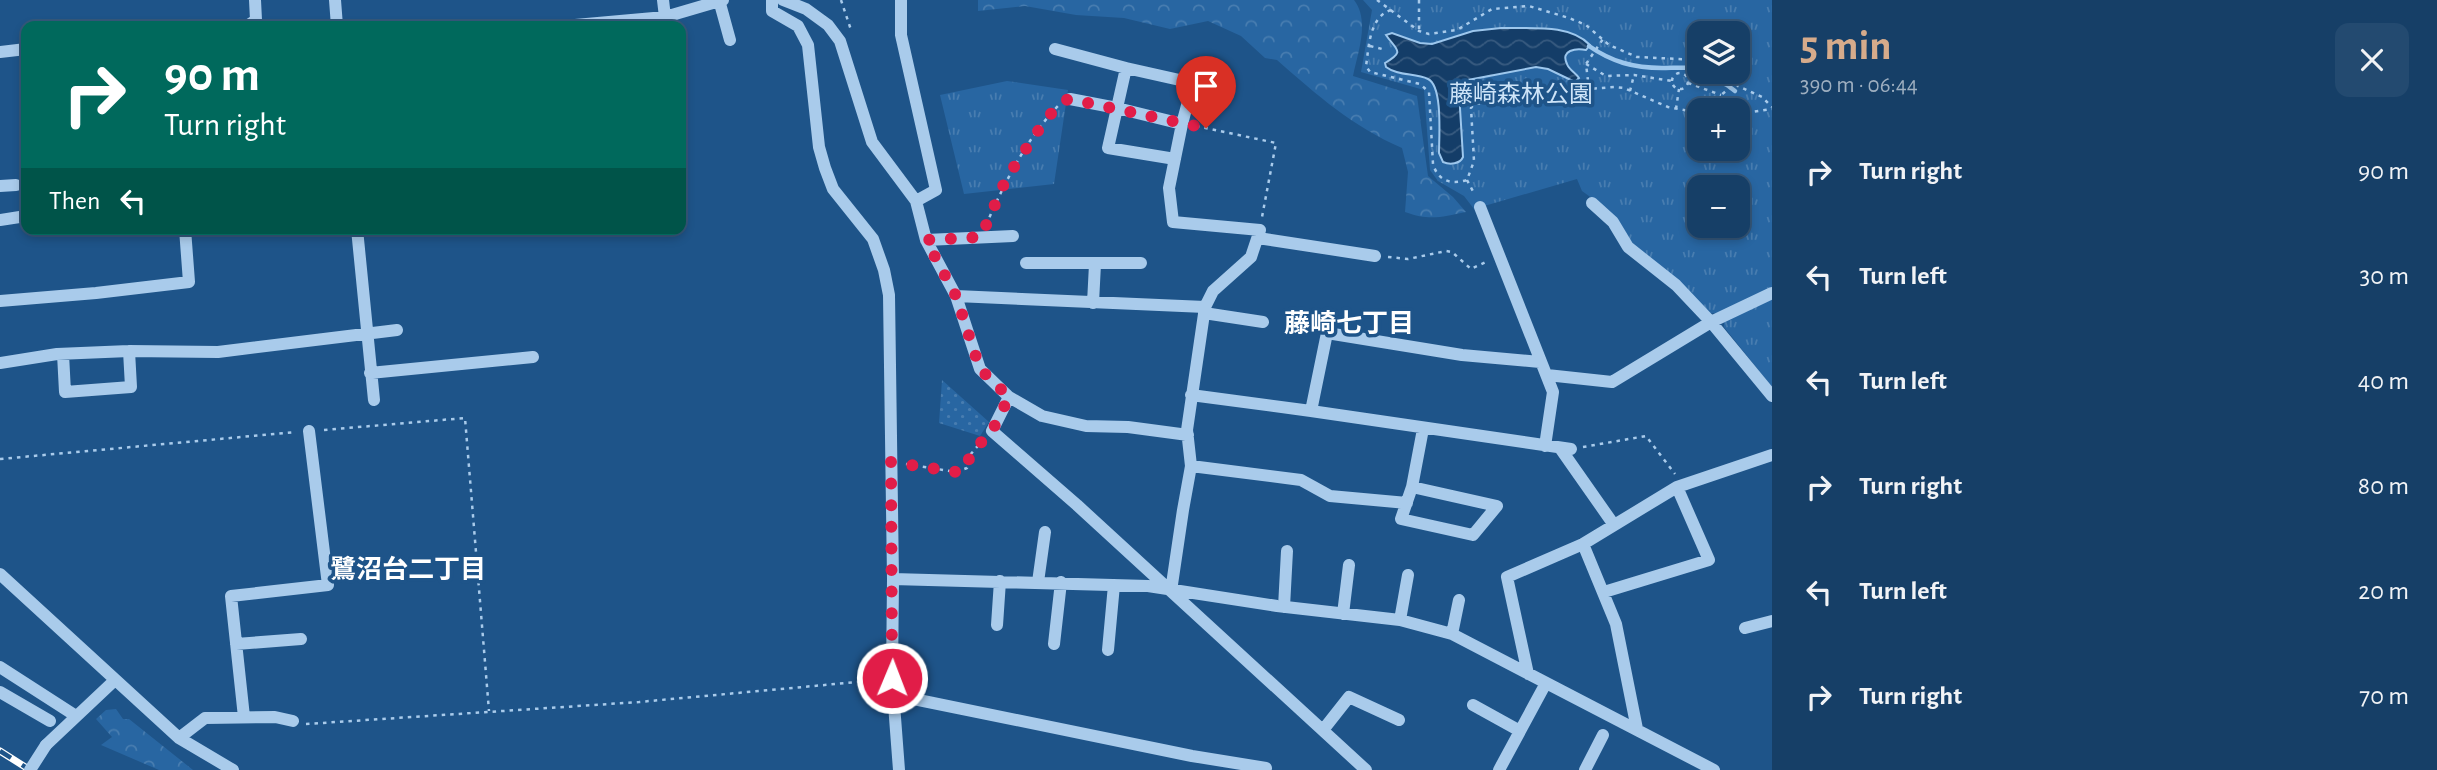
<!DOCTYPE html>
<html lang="en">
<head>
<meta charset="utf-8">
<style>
  body { margin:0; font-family:"Alegreya Sans","Noto Sans JP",sans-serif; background:#234a70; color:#f1f3f6; height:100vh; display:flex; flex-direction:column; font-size:26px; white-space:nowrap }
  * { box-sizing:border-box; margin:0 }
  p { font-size:23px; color:#9eafc0 }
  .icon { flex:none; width:38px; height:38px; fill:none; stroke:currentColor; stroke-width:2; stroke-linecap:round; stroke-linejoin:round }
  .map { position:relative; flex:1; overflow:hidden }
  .panel { display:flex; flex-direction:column; background:#163f67; width:665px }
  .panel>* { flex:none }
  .top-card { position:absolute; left:21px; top:21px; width:665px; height:214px; border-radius:14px; box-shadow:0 4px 10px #0003,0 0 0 2px #35587b; background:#00695c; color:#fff; overflow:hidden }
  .tools { position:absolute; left:1687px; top:21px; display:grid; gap:14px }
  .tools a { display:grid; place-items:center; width:63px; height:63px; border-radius:14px; background:#163f67; box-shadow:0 4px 10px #0003,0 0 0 2px #35587b; font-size:35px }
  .pin { position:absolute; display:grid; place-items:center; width:60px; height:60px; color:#fff; margin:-72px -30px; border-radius:50% 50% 50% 0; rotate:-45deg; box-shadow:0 0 7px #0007 }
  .pin .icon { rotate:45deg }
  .me { position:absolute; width:77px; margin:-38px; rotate:1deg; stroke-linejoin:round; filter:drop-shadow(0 0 5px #0008) }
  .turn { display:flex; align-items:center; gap:24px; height:147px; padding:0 28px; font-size:32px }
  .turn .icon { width:91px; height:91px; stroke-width:2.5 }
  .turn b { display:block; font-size:49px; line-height:60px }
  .then { display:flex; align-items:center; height:66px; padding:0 28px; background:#0003; gap:14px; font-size:26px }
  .round { display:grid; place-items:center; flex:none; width:74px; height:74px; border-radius:14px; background:#234a70 }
  .summary { display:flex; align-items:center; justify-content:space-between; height:119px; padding:0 28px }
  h1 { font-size:42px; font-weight:700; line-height:52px; color:#d6ab8b }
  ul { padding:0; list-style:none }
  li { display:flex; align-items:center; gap:21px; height:105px; padding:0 28px }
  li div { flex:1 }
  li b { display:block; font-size:26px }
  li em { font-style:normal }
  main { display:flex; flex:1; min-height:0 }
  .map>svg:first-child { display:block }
  .grass { fill:url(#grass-dots) }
  .forest { fill:url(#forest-crowns) }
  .park { fill:url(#park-tufts); fill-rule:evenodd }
  .water { fill:url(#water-waves); stroke:#9dc7ed; stroke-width:2 }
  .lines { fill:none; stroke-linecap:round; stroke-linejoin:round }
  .stream { stroke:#9dc7ed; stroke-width:4.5 }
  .path { stroke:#a9cbeb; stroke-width:2.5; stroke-dasharray:3.5 5; stroke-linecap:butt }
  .minor { stroke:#a9cbeb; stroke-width:12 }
  .rail-casing { stroke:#fff; stroke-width:7 }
  .rail { stroke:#1e5489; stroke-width:4.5; stroke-dasharray:13; stroke-linecap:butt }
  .minor-bridge { stroke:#a9cbeb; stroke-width:12 }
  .route { stroke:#e11d48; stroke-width:12; stroke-dasharray:0 21.6 }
  .labels { text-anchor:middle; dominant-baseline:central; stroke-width:7; stroke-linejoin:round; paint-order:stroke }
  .park-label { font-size:24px; fill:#cee4f8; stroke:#1e5489 }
  .neighbourhood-label { font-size:26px; font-weight:bold; fill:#fff; stroke:#1e5489 }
</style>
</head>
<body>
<main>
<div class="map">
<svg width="1772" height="770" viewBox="0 0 1772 770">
  <defs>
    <pattern id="grass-dots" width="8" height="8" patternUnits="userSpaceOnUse" patternTransform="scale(1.75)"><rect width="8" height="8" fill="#2866a2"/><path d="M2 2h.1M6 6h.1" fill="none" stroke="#487db0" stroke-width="1.8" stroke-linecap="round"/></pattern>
    <pattern id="forest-crowns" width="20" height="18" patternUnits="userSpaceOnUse" patternTransform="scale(1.75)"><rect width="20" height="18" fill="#2866a2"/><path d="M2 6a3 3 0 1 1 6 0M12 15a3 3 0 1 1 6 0" fill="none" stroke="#487db0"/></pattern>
    <pattern id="park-tufts" width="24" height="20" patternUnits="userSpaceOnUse" patternTransform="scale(1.75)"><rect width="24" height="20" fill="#2866a2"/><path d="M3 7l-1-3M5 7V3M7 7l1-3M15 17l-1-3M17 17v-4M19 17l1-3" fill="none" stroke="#487db0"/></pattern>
    <pattern id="water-waves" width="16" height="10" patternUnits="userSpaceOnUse" patternTransform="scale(1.75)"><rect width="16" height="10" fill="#143d68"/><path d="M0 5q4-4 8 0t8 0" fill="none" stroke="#375a7f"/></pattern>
  </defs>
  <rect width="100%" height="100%" fill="#1e5489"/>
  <path class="grass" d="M942,380L989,422L980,436L939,423Z"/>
  <path class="forest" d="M978,0H1354C1370,21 1358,51 1353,76L1417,96L1428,176L1453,197L1466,212C1441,217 1430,221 1405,212L1408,172L1402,148C1352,126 1318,96 1277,60L1265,58L1241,36L1208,21L1170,29L1124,18L1076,15L1025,6L978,11Z
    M116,709L123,719H129L193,770H159L101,745L112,737L96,719L106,710Z"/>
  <path class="park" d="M1363,0H1772V287C1754,296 1728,316 1707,313L1642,255L1603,206L1582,191L1577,179L1474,209L1464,196L1438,181L1430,170L1424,90L1361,72L1372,10ZM1699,33H1738V72H1699ZM1699,110H1738V149H1699ZM1699,187H1738V226H1699Z
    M1007,81L1068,90L1054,184L964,194L940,95Z
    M1772,297V387L1724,327V321Z"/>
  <path class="water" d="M1501,28C1529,29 1569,23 1590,45L1586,50C1576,48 1560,50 1567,64C1569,70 1576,73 1579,78L1575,82L1548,69L1536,67L1468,80L1459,92L1463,157C1460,164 1450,165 1443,162L1439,153C1439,137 1443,86 1428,79C1415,73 1398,76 1386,67L1385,63C1406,51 1396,50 1386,35L1392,33L1420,43L1432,44L1473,31Z"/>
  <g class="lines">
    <path class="stream" d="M1589,46C1612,62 1634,68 1662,68C1676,68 1685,66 1699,71
      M1701,72L1727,85L1735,91"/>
    <path class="path" d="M841,0L851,30
      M1377,0L1419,31L1429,34L1457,30L1492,9L1529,6L1569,18L1586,25L1609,45L1637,57L1699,60
      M1419,0V31
      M1391,10C1369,17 1369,47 1366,66L1370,72L1420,84L1429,92L1433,164C1438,181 1451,185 1467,180L1474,161L1471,108L1474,104L1521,99L1537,102L1589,89L1614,87L1624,88L1668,107L1699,113
      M1370,46L1386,50
      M1586,64L1606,76L1634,75L1672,81
      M1724,72L1738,86L1762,97L1772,107
      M1672 81a8 8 0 1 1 16 0a8 8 0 1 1-16 0Z
      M1688,83L1721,95
      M1589,89L1586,64L1603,39
      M1630,91L1634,75
      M1676,109L1679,89
      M1718,110L1721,95L1736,83
      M1738,114L1772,109
      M1196,126L1276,143L1262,217
      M1467,180L1475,195
      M986,225C1005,182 1026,139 1058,106
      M1388,257L1408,259L1446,251L1452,252L1471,269L1488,261
      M324,430L465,418L489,711
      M1583,447L1646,436L1675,474
      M0,459L296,432
      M906,464L956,472L967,468L970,455L982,441
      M306,724L639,702L879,680"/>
    <path class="minor" d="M335,0L337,26
      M663,0L665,17L723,0
      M719,0L730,40
      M772,0V11L798,26L808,45L819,147L825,168L833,189L873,239L884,270L889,295L893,579L892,678L899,770
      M783,0L806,9L828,25L840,41L872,142L916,201L926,240L956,296
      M901,0V35L936,190L916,201
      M247,26L256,20L255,0
      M564,26L665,17
      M1055,49L1126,68
      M0,52L26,49
      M1070,99L1117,108L1126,68L1193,83L1182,124
      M0,186L16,185
      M1592,203L1613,222L1628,247L1676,285L1711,322L1772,293
      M1480,207L1553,392L1545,446
      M0,220L26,216
      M357,229L374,400
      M1258,238L1375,256
      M926,240L1013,236
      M1026,263H1141
      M0,301L96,293L189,282L185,229
      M1093,303L1095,264
      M1205,307L956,296L980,369L1009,397L992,431L1077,505L1366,770
      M1204,313L1263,322
      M63,354L65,392L131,387L129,351
      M1540,362L1462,355L1327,333L1311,411L1571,449
      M0,363L57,354L129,351L218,352L397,330
      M370,373L533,357
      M1547,375L1612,382L1711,322L1772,396
      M1191,395L1311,411
      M1009,397L1042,416L1086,426L1128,427L1188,435
      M1560,448L1614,525
      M1191,466L1301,480L1330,496L1407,503
      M1412,487L1497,506L1473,535L1401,519L1412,487L1423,429
      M1583,544L1616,624L1637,729
      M0,574L179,738L233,770
      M893,579L1148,586L1277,606L1400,620L1452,634L1714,770
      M1038,582L1045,532
      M1171,591L1183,510L1191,466L1187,430L1205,307L1213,291L1251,257L1260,230L1173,222L1169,188L1182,124L1117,108L1108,148L1175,159
      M1604,592L1709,560L1677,487
      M1284,607L1287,551
      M1343,614L1349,565
      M1400,620L1408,575
      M997,625L1000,581
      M1745,628L1772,621
      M1452,634L1459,600
      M236,644L301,639
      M1054,644L1061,582
      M1108,650L1114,585
      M0,667L76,716
      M1528,674L1507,577L1583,544L1677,487L1772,455
      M0,692L50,721
      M894,695L1192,756L1266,768
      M1473,705L1520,731
      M244,717L231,596L328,585L309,431
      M1323,730L1349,697L1399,720
      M179,738L205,718L275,717L293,721
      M46,745L115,680
      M1499,770L1546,683
      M1585,770L1603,735"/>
    <g class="rail-casing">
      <path id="rail" d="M0,751L30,770"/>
    </g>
    <use href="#rail" class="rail"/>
    <path class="minor-bridge" d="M30,770L46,745"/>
  </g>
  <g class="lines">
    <path class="route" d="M892,678L891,462L956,472L967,468L970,454L992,431L1009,397L980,369L956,296L926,240L981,237L1006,179L1046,119L1063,101L1070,99L1093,104L1206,128"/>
  </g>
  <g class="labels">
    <g class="park-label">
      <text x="1521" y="95">藤崎森林公園</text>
    </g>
    <g class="neighbourhood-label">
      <text x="1349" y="324">藤崎七丁目</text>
      <text x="408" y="570">鷺沼台二丁目</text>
    </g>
  </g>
</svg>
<div class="tools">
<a><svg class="icon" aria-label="layers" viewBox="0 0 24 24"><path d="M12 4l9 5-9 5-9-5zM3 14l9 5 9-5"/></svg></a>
<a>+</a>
<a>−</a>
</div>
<div class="pin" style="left:1206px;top:128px;background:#d93025"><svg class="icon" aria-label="arrive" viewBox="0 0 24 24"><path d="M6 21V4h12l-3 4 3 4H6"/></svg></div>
<svg class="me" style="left:892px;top:678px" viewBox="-20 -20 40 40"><circle r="17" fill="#e11d48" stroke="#fff" stroke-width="3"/><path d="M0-11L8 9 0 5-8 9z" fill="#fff"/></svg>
<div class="top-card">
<div class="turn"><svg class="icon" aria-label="right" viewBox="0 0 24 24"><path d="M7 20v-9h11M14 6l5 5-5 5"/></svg><div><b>90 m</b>Turn right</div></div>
<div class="then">Then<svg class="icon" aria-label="left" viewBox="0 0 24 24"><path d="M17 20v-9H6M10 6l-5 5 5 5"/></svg></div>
</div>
</div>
<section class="panel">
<div class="summary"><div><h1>5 min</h1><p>390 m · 06:44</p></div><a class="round"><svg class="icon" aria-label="close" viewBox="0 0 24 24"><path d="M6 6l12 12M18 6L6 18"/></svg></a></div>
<ul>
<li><svg class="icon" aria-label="right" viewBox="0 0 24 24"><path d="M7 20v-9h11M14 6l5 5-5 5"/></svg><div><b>Turn right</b></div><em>90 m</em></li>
<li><svg class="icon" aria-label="left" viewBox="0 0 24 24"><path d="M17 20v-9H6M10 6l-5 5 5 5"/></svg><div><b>Turn left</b></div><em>30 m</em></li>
<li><svg class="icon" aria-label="left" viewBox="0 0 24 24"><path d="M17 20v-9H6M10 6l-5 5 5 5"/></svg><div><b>Turn left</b></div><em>40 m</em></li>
<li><svg class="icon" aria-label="right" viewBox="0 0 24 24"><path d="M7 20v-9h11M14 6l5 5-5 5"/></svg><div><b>Turn right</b></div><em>80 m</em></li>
<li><svg class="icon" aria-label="left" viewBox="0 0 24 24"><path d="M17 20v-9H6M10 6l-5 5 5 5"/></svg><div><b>Turn left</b></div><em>20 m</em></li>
<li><svg class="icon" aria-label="right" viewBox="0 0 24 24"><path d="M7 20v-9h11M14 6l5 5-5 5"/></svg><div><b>Turn right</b></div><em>70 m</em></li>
</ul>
</section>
</main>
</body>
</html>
